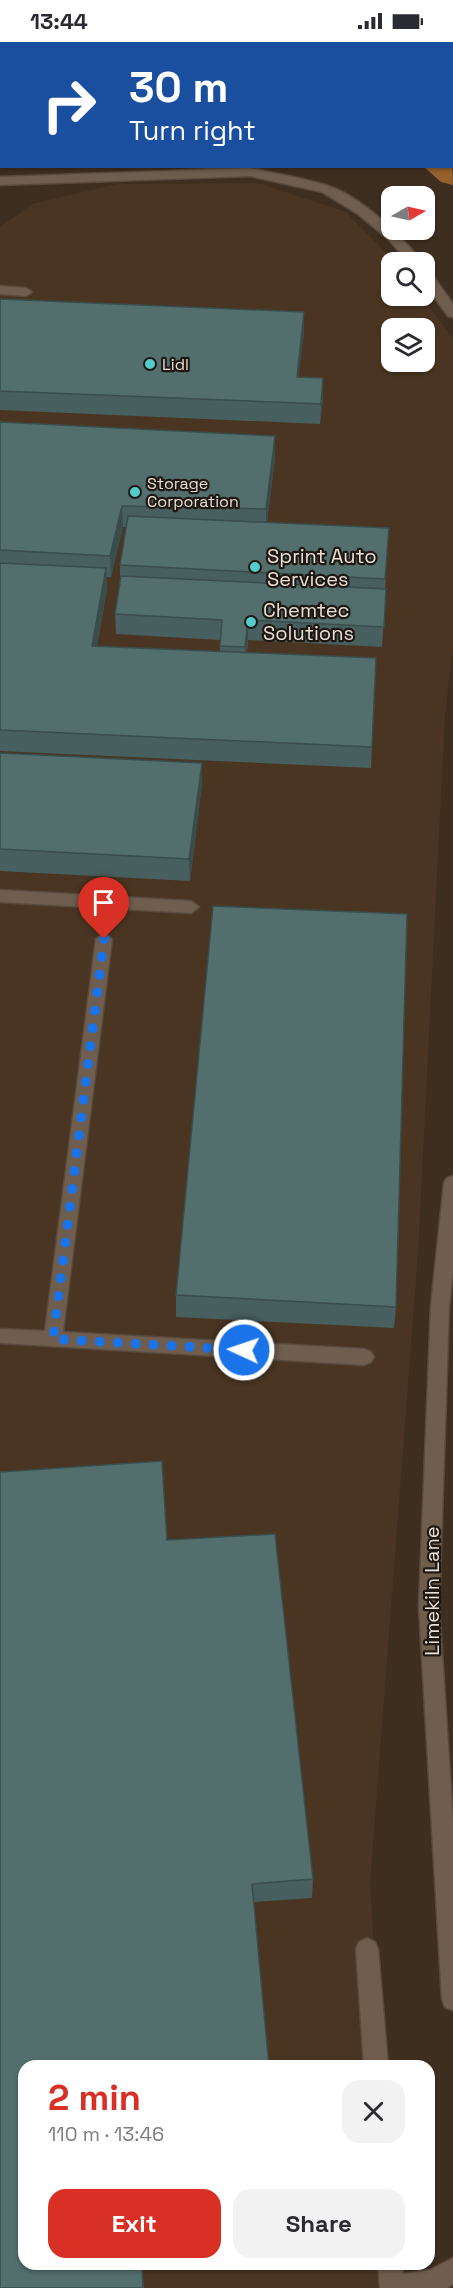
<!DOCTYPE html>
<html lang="en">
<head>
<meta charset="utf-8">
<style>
  body { margin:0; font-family:"Space Grotesk",sans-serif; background:#f2f2f3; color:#2b2b33; height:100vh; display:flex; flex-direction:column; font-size:22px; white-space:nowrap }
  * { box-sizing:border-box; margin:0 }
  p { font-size:20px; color:#7c7c81 }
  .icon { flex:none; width:33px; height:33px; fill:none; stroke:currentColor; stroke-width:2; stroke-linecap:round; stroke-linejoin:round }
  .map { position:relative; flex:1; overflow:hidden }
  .drawer { position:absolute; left:18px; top:2018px; width:417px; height:210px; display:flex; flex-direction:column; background:#fff; border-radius:18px; box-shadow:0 2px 4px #0004 }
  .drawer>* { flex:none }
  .banner { position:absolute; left:0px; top:0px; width:453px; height:126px; box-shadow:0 2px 4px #0004; background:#1a4fa0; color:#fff; overflow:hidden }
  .needle { width:39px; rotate:81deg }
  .tools { position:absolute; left:381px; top:144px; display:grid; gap:12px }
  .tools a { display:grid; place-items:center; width:54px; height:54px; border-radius:12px; background:#fff; box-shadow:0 2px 4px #0004; font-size:30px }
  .pin { position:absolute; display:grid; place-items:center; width:51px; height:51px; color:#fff; margin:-62px -26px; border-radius:50% 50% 50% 0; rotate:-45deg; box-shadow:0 0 6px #0007 }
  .pin .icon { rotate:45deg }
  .me { position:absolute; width:66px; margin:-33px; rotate:273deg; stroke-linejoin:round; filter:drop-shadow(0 0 4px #0008) }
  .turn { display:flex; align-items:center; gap:21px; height:126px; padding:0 30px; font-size:27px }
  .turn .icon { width:78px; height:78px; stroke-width:2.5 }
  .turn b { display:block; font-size:42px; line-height:51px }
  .round { display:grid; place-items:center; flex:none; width:63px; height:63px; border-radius:18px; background:#f2f2f3 }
  .summary { display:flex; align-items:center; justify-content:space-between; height:102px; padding:0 30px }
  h1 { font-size:36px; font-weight:700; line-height:45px; color:#d93025 }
  .primary-button { display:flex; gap:12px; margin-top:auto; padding:12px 30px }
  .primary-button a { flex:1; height:69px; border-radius:18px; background:#d93025; color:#fff; font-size:24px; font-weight:700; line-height:69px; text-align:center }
  .primary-button a+a { background:#f2f2f3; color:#2b2b33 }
  .status { display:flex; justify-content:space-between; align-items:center; height:42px; padding:0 30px; background:#fff; direction:ltr }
  .status svg { height:16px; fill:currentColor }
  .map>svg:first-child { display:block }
  .built { fill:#4a3522; fill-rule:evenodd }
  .forest { fill:#89541e }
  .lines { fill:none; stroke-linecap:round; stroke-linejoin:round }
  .canal { fill:#96612c; fill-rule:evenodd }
  .lane-casing { stroke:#584a3e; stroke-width:3 }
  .street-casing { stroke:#584a3e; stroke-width:3 }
  .highway-casing { stroke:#584a3e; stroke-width:3 }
  .path { stroke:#8d8074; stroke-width:3; stroke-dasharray:2 3; stroke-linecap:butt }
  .lane { fill:#6f5e4e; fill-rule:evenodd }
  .street { fill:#6f5e4e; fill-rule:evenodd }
  .highway { fill:#dd8310; fill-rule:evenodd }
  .wall { fill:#475f5e; fill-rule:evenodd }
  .shaded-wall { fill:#394d4c }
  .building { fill:#526e6d; stroke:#394d4c; stroke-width:1.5 }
  .route { stroke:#1a73e8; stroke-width:10; stroke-dasharray:0 18 }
  .poi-dot { fill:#52cdcc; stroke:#1f1812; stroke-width:2 }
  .labels { text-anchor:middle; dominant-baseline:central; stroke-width:4.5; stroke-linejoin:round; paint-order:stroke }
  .far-poi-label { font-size:16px; fill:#e9dfd6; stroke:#1f1812; text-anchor:start }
  .poi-label { font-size:20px; fill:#e9dfd6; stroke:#1f1812; text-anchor:start }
  .street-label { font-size:20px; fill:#e9dfd6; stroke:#1f1812 }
</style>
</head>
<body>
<div class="status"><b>13:44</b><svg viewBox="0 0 49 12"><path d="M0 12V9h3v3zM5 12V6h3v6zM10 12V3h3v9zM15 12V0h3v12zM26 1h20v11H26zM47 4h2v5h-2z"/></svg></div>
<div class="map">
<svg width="453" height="2246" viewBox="0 0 453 2246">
  <rect width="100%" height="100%" fill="#3e2e20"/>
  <path class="built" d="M258,141L346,170L395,220H392V254H421L453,297V604L445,674L418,1210L370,1841L381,2023L24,2024V2222H393L394,2246H0V185L32,162L117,142ZM392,286H424V320H392Z"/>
  <path class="forest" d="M265,0H453V82L452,2Z"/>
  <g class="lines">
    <path class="canal" d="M452,117L453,143L441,140L423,124H452Z"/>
    <g class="lane-casing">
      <path id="lane" d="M0,244L26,246L32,250L26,254L0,252Z
        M0,848L191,859L199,865L191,871L0,860Z
        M104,891L112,897L63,1290L364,1307L371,1310L374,1315L371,1320L364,1323L0,1301V1287L45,1289L96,897Z
        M367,1896L375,1900L378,1907L388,2024H364L356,1907L359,1900Z
        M453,2216V2242L447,2246H380L378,2222H402L403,2232L430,2228Z"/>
    </g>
    <g class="street-casing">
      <path id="street" d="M250,126C276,132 303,136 328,144C360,154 402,194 422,220H409L388,197L358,172L322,150L250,134L0,143V135Z
        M424,227L429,228L453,262V275L448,274L424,241Z
        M453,1134V1229L449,1264L439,1565L453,1779V1968L445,1965L442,1957L419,1565L431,1264L444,1141L447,1136Z"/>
    </g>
    <g class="highway-casing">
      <path id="highway" d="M75,0H87L74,2Z
        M0,53H2L0,61Z"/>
    </g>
    <path class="path" d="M140,0L147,2
      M5,2L8,0"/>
    <use href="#lane" class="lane"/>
    <use href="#street" class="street"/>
    <use href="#highway" class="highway"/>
  </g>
  <path class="wall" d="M0,257L304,270V290L298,335L323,356L320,382L0,368Z
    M0,380L275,394V415L267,481L389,486L385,547H386L382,605L248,598L247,611L376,616L371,726L0,709ZM123,485H126L120,523V541L115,572L116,592L220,598V610L97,604L107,547L106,535H111Z
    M0,711L202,721V742L190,839L0,829Z
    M176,1253L396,1265L394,1286L176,1275Z
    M162,1419L167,1498L275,1492L313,1837L312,1856L254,1860L269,2024H24V2222H142L144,2246H0V1430Z"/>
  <path class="shaded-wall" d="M304,270V290L296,355L297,335Z
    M323,336V356L320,382L321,362Z
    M275,394V415L266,488V467Z
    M122,464L123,485L111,535L110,514Z
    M106,526L107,547L93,625L92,604Z
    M248,578V598L245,626V605Z
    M202,721V742L190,839L189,817Z"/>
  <path class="building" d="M0,257L304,270L297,335L323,336L321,362L0,349Z
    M0,380L275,394L266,467L122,464L110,514L0,508Z
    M128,474L389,486L385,537L120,523Z
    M0,521L106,526L92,604L376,616L372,705L0,688Z
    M121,534L386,547L384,585L248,578L245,605L220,604L222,578L115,572Z
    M0,711L202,721L189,817L0,807Z
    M213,864L407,872L396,1265L176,1253Z
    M162,1419L167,1498L275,1492L313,1837L252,1842L269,2024H24V2222H142L143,2246H0V1430Z"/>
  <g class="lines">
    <path class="route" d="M104,897L53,1297L244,1308"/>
  </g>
  <g class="poi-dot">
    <circle cx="150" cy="322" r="6"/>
    <circle cx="135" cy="450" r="6"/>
    <circle cx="255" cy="525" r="6"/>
    <circle cx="251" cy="580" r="6"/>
  </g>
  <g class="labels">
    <g class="far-poi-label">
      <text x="162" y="322">Lidl</text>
      <text x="147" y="441">Storage<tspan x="147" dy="18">Corporation</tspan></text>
    </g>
    <g class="poi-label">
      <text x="267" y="514">Sprint Auto<tspan x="267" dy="23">Services</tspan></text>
      <text x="263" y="568">Chemtec<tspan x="263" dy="23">Solutions</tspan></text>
    </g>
    <g class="street-label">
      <text transform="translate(432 1549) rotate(-90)">Limekiln Lane</text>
    </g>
  </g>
</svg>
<div class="tools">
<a><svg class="needle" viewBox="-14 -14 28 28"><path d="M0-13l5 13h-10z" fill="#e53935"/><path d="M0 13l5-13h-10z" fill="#7c7c81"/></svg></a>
<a><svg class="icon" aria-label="search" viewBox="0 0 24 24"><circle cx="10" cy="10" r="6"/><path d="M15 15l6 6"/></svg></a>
<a><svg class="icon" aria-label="layers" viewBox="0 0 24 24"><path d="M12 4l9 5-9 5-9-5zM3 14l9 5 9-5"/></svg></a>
</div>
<div class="pin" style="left:104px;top:897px;background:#d93025"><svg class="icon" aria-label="arrive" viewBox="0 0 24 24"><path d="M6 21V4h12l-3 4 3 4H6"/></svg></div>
<svg class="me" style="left:244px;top:1308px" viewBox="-20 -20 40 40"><circle r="17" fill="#1a73e8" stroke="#fff" stroke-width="3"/><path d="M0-11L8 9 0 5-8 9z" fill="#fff"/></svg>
<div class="banner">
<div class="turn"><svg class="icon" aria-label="right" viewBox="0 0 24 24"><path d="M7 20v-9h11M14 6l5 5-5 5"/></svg><div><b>30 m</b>Turn right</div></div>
</div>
<section class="drawer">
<div class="summary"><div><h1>2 min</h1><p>110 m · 13:46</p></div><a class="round"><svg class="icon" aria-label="close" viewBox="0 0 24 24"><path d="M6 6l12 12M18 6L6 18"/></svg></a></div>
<div class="primary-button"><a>Exit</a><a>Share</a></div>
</section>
</div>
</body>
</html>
